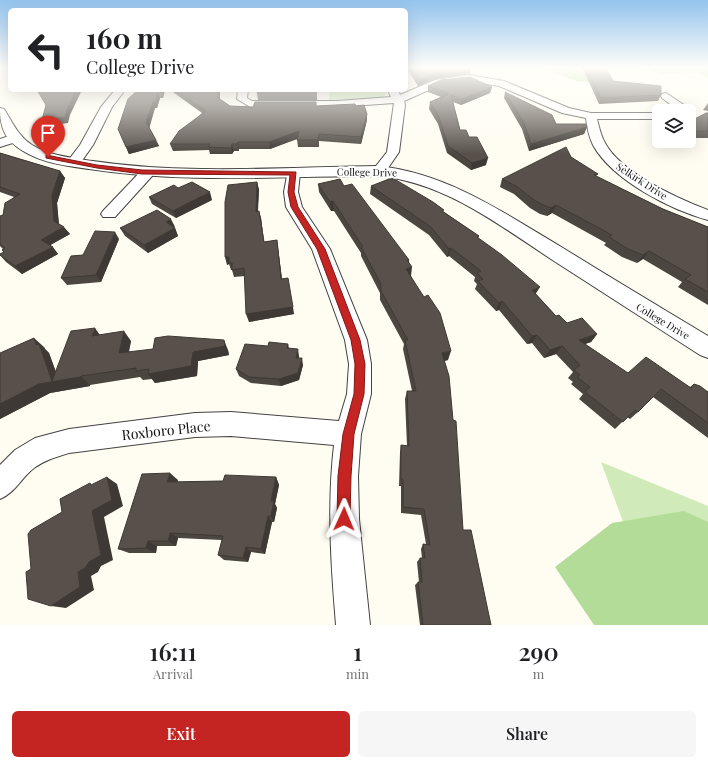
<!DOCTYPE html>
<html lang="en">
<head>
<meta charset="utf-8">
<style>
  body { margin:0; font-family:"Playfair Display",serif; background:#f6f6f6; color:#202124; height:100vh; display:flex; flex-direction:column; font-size:15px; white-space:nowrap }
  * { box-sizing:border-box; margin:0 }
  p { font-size:13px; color:#757577 }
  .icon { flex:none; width:22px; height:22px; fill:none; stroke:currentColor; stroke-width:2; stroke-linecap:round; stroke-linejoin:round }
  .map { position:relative; height:625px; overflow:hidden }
  .drawer { display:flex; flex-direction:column; background:#fff; flex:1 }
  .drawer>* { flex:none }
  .top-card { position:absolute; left:8px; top:8px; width:400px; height:84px; border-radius:6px; box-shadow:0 4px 16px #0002; background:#fff; color:#202124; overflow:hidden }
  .fabs { position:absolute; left:652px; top:104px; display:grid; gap:8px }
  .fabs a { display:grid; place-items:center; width:44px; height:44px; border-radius:6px; background:#fff; box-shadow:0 4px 16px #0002; font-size:20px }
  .pin { position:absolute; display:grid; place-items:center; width:34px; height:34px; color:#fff; margin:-41px -17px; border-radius:50% 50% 50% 0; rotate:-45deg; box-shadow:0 0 4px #0007 }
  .pin .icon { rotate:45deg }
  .me { position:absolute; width:44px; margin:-22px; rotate:1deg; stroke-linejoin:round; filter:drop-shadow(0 0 3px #0008) }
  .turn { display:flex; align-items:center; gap:14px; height:84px; padding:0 12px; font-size:18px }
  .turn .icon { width:52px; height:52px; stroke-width:2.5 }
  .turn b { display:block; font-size:28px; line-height:34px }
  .eta { display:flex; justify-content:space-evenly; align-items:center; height:68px; text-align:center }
  .eta b { font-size:24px; font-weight:600; line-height:28px }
  .button { display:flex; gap:8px; margin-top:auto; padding:8px 12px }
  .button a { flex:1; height:46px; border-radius:6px; background:#c42522; color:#fff; font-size:16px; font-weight:600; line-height:46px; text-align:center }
  .button a+a { background:#f6f6f6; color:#202124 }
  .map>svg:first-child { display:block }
  .green { fill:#d0ebb9 }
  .forest { fill:#b2dc98 }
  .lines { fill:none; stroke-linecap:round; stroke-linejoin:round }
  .minor-casing { stroke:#424242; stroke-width:2 }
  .tertiary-casing { stroke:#424242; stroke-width:2 }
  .minor { fill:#fff; fill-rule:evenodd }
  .tertiary { fill:#fff; fill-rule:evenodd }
  .wall { fill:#4c4640 }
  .shaded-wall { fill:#3e3934 }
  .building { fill:#58514b; stroke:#3e3934 }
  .route { fill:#c42522; stroke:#7f1816 }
  .labels { text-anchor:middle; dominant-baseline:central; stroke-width:4; stroke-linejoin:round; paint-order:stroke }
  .far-street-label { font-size:10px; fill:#0f0f0f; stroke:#fff }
  .near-street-label { font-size:14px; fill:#0f0f0f; stroke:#fff }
</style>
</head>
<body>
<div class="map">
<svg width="708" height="625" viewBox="0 0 708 625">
  <rect width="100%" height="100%" fill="#fffdf1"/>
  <path class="green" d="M330,90H384L386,93L384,96L379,98L329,100Z
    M601,462L708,506V625H661Z"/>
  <path class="forest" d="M541,67H577L575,70L613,84L576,81Z
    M636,67H708V78L698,72L666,74Z
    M684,511L708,522V625H594L555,567L612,523Z"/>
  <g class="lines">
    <g class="minor-casing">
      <path id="minor" d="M469,75L504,81L569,108L591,113H659V119H597C599,127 601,136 605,143C621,173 677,198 708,210V220C671,210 612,180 593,145C589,137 587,127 586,118L562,113L499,86L469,81L440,85L404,101L405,105L399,152L384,174H374L372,171L387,152L394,103L337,107H250L237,99L238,90H248L247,98L252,101H337L391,97L388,90H398L400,95L435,80Z
        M115,90H125L112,107L93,145L79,165H69L67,162L80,145L101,107Z
        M666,93L690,109L692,111L690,113L689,111H679L662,98L661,96L662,94Z
        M15,134L19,135L21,138L19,141L0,147V139Z
        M148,168L153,169L155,172L153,175L115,217H103L101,214L103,211L143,169Z
        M293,169L298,170L300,173L298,192L302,207L330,249L367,340L371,364V394L361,434L358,476L359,519L370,625H336C331,565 327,505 334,445L231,436L195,437L69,453C56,457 45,460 34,468C21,478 16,492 0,499V465L15,450L35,438L69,429L195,413L231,412L339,421L347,394L349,364L345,340L312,249L286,207L284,192L288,170Z"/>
    </g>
    <g class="tertiary-casing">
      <path id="tertiary" d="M0,108L4,109C13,123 18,136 32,145C50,156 73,158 93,161C188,175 284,167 379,166C449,174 504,213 563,248C611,278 660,307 708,336V358L700,355C651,324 603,292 554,261C499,225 446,183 379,176C282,176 185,184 89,169C67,166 42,163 23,151C5,140 0,128 0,108Z"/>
    </g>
    <use href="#minor" class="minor"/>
    <use href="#tertiary" class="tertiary"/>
  </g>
  <path class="wall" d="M406,67H471L470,74L435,79L418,86Z
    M583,67H605L613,81L661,95L658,101L599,104L583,69Z
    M428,86L492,87L490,93L461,105L453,102L460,130L469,137L486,165L471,170L447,153L438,124L429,109L430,102L441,97L428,92Z
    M138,90H165L163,98H160L157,108H155L149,127L156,140L159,146L129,154L118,129Z
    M170,90H220V99L230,106L253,107L316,102V106H356L367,114V120L361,144L319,141V147H298L297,139L270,149H239V151H234L232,154H210L209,150L173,151L170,144L202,113Z
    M317,90V100H258L257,93Z
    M505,92L556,124L587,127L584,134L529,151L522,129L504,98Z
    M708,103V111L703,110L706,106Z
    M708,113V138H689V122Z
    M0,153L60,171L65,178L57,203L59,224L70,234L50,245L58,254L22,274L6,262L0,255L4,252L2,250L3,249L0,246V216L3,215L14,197L0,192Z
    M598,174L596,176L663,209L708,227V305L678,287L682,282L643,259L637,263L622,257L604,245L606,243L552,213L547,216L540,214L530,208L514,194L500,187L502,179Z
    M257,182L259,190L258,211L261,218L264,242L277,240L282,279L294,314L249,322L245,276L234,277L232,270H231L229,264L227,265Z
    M318,184L344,186L409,260V263L411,276L448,360L444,361L463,530L491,625H420L415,585L418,582H419L417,562L420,558H422L421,549L423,544H426L421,515L401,513V486H399L400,452L401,445L407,446L405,399L407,391H412L403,349L404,344L380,300V293L361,256V253L334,211H331L319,192Z
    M371,186L444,212L479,236L478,238L536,294L556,316L567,323L597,334L591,342L585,344L628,373L690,387L694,384L708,392V438L653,397L638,412L630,419L627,417L615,429L579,399L583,394L571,384L573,382L568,378L573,372L556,354L544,358L532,343L527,344L499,310L496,311L475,289L477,284L474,281L475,277L449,256L447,257L429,235L370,194Z
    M178,188L212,200L176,218L152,204L149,197Z
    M173,227L175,228L178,236L148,253L125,236L120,228L175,227Z
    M119,239L101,282L67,285L61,278L83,255Z
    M100,335L131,341L129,352L228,350L229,355L198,361L197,376L155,383L152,379L143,380L140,377L90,385V386L50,393L0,419V353L44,347L45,349L49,353L56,372Z
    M288,344L289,348L299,356V358L303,365L299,380L281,386L251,383L239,376L236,369Z
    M276,477L279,485L275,504L277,508L274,522H272L265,554L251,552L248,562L224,560L218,555L222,540L178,538L176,546H157L156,553H129L118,549L178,480L177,482L223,481Z"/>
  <path class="shaded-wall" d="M471,67V70L470,74L435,79L418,86L419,80L436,73Z
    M492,87L490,93L461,105L462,99Z
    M76,90H82L70,115L68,123L46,126L42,120L67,109Z
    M162,90H165L163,98L161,92Z
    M218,90H220V104L218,98Z
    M158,92L160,98L157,108H155L149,129L146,122L153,102Z
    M367,114V120L361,144V137Z
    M587,127L584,134L529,151L531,144Z
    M299,131V138L270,149L269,142Z
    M156,140L159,146L129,154L126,147Z
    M238,142L239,149V151L237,144Z
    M232,144L234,151L232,154L231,148Z
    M488,158L486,165L471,170L472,163Z
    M60,171L65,178L57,203L59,228L54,221L52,195Z
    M257,182L259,190L257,219L256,212Z
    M210,192L212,200L176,218L173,211Z
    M333,201L334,211H331L330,202Z
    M556,205L552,213L547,216L551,208Z
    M259,211L261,218L265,249L264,242Z
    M171,219L175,227L170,229L166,222Z
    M64,227L70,234L47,247L41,240Z
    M175,228L178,236L148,253L144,245Z
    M115,232L119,239L101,282L96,275Z
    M277,240L278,248L283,287L281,279Z
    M53,247L58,254L22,274L15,266Z
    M451,248L449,256L447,257L449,249Z
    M649,251L643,259L637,263L643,255Z
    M225,257H229V264L227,265Z
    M407,260H409L408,268L412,267L411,276L405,278Z
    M540,287L535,295L532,290Z
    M502,301L499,310L496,311L499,303Z
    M293,307L294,314L249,322L246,314Z
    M95,328L102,338L92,336Z
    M124,331L131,341L126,362L119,353Z
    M597,334L591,342L573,348L579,340Z
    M537,335L532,343L527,344L532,336Z
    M34,338L44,347L45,349L49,353L59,381L81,376L90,385V386L50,393L0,419V404L39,384L52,381L36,345Z
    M224,340L228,350L229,355L198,361L197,376L155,383L148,374L193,352Z
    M562,346L556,354L544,358L550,350Z
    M298,349L299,356L297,364L296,358Z
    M451,351L448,360L439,362L442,353Z
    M302,358L303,365L299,380L281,386L279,379Z
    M170,473L178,480L175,489L167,482Z
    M107,477L117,484L123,506L104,517L113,560L101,566L98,572L91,576L94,590L66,608L51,606L78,572L92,511Z
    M276,477L279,485L275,504L277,508L274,522L271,516V501Z
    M268,516L272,522L265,554L261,549Z
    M170,533L178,538L176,546L168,541Z
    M148,541L157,546L156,553L146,548Z
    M246,547L251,552L248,562L243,558Z"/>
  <path class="building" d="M410,67H471V68L436,73L419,80Z
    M586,67H605L613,81L661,86V95L601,98Z
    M470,77L492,87L462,99L451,95L460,130H466L469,137H477L488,158L472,163L448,146L439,117L430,102L449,94L428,86L441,80Z
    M37,90H76L67,109L65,117L42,120L46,105Z
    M138,90H162L161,92H158L155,102H153L146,122L156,140L126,147L118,129L128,99Z
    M176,90H218V98L230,106L253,107L255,102H316V106L355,104L356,106L364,105L367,114L361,137L319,134L318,140H297L299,131L269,142H238L237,144H232L231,148L208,147L210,144H170L179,131L206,111Z
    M258,90H316V93H257Z
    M505,92L552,115L556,124H586L587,127L531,144L524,123Z
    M706,113H708V131H689V122Z
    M566,147L571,157L598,174L594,175L663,209L708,227V292L685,279L691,275L649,251L643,255L628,249L609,237L612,235L556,205L551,208L543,205L534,200L516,186L502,179Z
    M0,153L60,171L52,195L54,221L64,227L41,240L53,247L15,266L0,255V254L4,252L2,250L5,248L0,244V216L3,215L5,203L20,194L0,187Z
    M340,179L344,186L352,184L409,260H407L412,267L406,269L424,297L428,295L440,313L451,351L442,353L449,376L453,420L456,421L463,530H471L491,625H423L418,582H422L420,558H425L423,544L430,545L424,509L403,507V480L401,479V445L409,446L407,391H416L405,340H408L381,291V284L361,247H363L333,201L330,202L318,184Z
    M389,179L396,180L433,202L444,210L442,211L479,236L477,237L502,255L540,287L532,290L556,316L559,315L567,323L582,318L597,334L579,340L628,373L646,357L691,388L694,384L700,386L708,392V423L661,389L638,412L635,410L623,422L585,392L590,387L577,377L580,375L574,370L580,365L562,346L550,350L537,335L532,336L502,301L499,303L478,281L483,279L477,273L481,271L451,248L449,249L431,227L371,186Z
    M192,182L210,192L173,211L149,197L174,185L178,188Z
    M257,182L256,212L259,211L264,242L277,240L281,279L288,278L293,307L246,314L244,268L232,270V263H229V257H225V202L228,185Z
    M157,210L171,219L166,222L175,228L144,245L120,228Z
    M95,231L115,232L96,275L61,278L71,256L83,255Z
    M95,328L92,336L124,331L119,353L153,349L155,338L168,336L224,340L225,346L193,352L191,366L148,374L149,369L136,371V368L81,376L80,377L39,384L0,404V353L34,338L36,345L39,344L52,381L71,331Z
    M269,342L288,344L287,348L298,349L296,358H302L298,373L279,379L249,377L236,369L245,344L268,346Z
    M170,473L167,482L223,481L225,475L276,477L271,501H274L271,516H268L261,549L246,547L243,558L218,555L223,536L170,533L168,541H148L146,548L118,549L142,474Z
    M107,477L112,500L92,511L101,555L89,562L85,568L78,572L80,587L51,606L28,599L26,572L31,569L28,534L31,530L62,512L60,499L90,483L91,485Z"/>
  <linearGradient id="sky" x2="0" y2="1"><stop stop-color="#93c3ee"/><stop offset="0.44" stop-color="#fffef9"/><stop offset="1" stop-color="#fffef9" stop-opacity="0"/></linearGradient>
  <rect width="708" height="154" fill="url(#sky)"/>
  <path class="route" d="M46,155L97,165L142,170L296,172L294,192L298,207L325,249L360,340L365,364L364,394L354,434L351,476L350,519L349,524L344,526L339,524L337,519L338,476L343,434L354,394L355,364L351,340L317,249L291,207L288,192L290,175L142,174L97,168L46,158Z"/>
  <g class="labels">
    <g class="far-street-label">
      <text transform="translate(367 172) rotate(1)">College Drive</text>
      <text transform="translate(642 181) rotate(33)">Selkirk Drive</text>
      <text transform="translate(663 321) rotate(31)">College Drive</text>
    </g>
    <g class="near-street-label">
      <text transform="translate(166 430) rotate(-6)">Roxboro Place</text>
    </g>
  </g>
</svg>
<div class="fabs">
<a><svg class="icon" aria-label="layers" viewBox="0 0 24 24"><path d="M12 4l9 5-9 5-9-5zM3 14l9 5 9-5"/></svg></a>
</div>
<div class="pin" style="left:48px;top:157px;background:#d93025"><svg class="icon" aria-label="arrive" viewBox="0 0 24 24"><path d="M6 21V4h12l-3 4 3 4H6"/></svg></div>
<svg class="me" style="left:344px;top:519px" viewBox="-20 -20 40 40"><path d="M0-17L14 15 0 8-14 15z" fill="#c42522" stroke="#fff" stroke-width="4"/></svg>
<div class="top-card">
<div class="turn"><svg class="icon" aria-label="left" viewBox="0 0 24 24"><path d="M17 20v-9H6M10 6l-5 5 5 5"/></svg><div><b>160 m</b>College Drive</div></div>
</div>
</div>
<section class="drawer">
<div class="eta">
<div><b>16:11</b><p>Arrival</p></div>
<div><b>1</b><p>min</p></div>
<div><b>290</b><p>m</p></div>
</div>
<div class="button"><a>Exit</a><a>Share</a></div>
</section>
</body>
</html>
